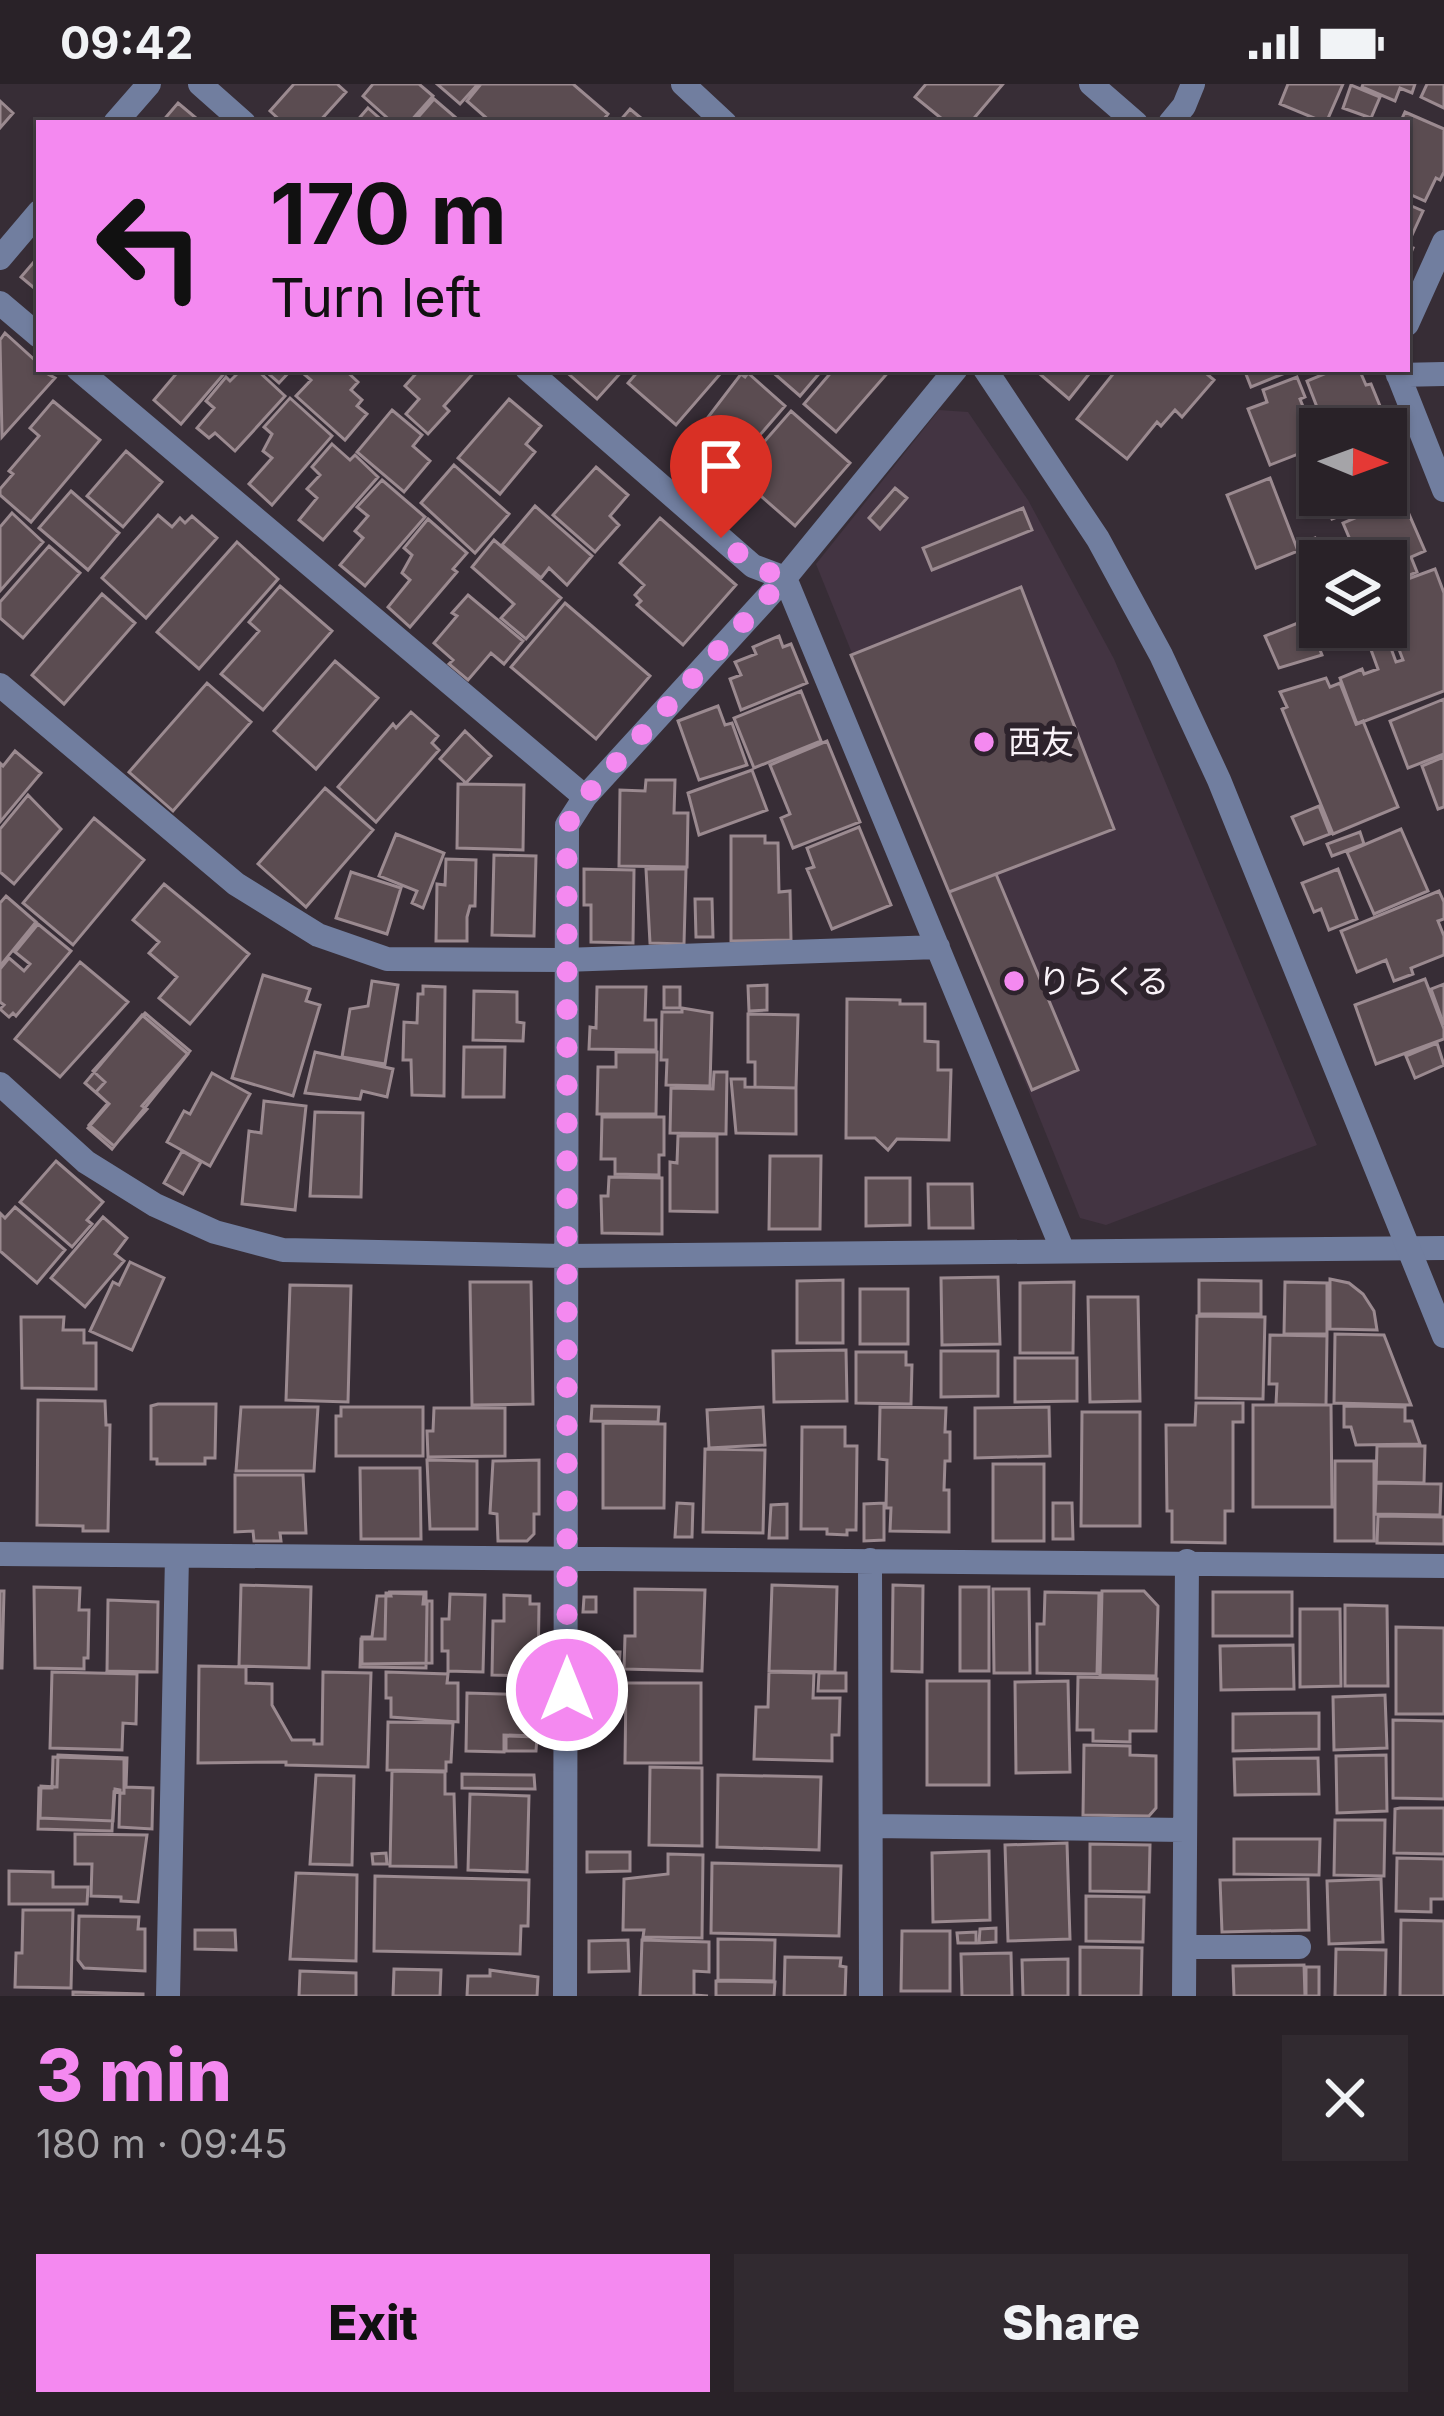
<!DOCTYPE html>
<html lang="en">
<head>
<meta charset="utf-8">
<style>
  body { margin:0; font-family:Inter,"Noto Sans JP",sans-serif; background:#312a30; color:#f1f3f6; height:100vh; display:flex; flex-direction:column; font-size:45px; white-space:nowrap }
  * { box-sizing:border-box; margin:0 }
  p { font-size:39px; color:#a5a4a8 }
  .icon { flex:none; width:66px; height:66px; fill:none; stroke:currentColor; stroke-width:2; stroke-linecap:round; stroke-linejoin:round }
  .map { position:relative; height:1912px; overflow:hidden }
  .panel { display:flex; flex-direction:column; background:#292228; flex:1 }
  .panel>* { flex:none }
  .top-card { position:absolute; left:36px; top:36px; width:1374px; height:252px; border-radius:0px; box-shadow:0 3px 9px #0004,0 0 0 3px #453f45; background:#f489f0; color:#111; overflow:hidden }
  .needle { width:78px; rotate:91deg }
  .buttons { position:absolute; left:1299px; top:324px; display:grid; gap:24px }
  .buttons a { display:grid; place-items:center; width:108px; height:108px; border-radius:0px; background:#292228; box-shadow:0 3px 9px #0004,0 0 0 3px #453f45; font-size:60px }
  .pin { position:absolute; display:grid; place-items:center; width:102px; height:102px; color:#fff; margin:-123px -51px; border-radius:50% 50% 50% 0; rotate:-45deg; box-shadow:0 0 12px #0007 }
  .pin .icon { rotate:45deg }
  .me { position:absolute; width:132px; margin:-66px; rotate:0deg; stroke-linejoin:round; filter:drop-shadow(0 0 9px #0008) }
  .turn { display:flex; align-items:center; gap:42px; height:252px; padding:0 36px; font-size:54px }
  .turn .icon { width:156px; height:156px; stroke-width:2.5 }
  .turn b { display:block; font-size:84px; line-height:102px }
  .round { display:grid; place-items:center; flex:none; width:126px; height:126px; border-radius:0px; background:#312a30 }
  .headline { display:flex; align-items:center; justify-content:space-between; height:204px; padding:0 36px }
  h1 { font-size:72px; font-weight:800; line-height:90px; color:#f489f0 }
  .primary-button { display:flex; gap:24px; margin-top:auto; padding:24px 36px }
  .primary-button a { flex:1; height:138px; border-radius:0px; background:#f489f0; color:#111; font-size:48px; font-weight:800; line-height:138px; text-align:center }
  .primary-button a+a { background:#312a30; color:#f1f3f6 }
  .status { display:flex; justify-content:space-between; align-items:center; height:84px; padding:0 60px; background:#292228; direction:ltr }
  .status svg { height:33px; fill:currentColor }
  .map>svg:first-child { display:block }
  .built { fill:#433442 }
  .building { fill:#5b4c51; stroke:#9b8a90; stroke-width:3 }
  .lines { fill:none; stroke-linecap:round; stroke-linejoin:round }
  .minor { stroke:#717e9f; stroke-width:24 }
  .tertiary { stroke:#717e9f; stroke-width:24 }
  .route { stroke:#f489f0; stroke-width:21; stroke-dasharray:0 37.8 }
  .poi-dot { fill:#f489f0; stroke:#2d232c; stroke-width:4.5 }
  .labels { text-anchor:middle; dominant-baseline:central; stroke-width:12; stroke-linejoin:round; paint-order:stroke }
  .poi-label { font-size:33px; fill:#f9f2f8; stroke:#2d232c; text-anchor:start }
</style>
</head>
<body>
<div class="status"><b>09:42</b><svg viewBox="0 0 49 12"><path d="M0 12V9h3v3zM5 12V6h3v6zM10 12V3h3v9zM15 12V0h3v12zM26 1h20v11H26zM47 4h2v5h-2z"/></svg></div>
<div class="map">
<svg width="1444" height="1912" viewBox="0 0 1444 1912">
  <rect width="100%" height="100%" fill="#372d36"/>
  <path class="built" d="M939,326L968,328L1028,416L1114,575L1317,1061L1106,1141L1080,1134L816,480Z"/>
  <path class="building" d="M294,0H337L346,8L318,39H283L270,27Z
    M373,0H419L433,12L409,39H393L363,12Z
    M437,0H478L460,20Z
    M481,0H573L608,30L601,39H492L467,17Z
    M926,0H1003L970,39H947L915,13Z
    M1288,0H1343L1326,39L1280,20Z
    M1363,0H1415L1412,9L1400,4L1395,17L1362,3Z
    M1427,0H1444V24L1421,13Z
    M1351,1L1380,13L1371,34L1343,24Z
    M434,15L462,39H413Z
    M0,17L13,29L0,44Z
    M178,19L202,39H161Z
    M368,24L385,39H355Z
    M630,25L647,39H618Z
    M1405,28L1444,45V88L1440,96L1436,94L1425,117L1407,109V39H1400Z
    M1407,120L1423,127L1407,162L1413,164L1407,178Z
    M39,172V208L21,193Z
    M5,249L39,280V285L55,294L2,353L0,256Z
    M170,285H228L181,340L154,316L176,290Z
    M242,285H256L285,312L235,367L215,349L209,354L197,344L214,324L206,317L226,293L230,297Z
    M263,285H292L279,299Z
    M308,285H344L358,298L351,306L362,316L357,322L367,330L345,356L296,312L311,296L304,290Z
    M420,285H477L444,322L449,327L428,350L406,330L419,315L405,302Z
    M563,285H624L597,315Z
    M640,285H718L721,289L676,341L628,299Z
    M769,285H823L800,312Z
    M834,285H891L836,348L804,320Z
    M1034,285H1093L1069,315Z
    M1117,285H1201L1214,296L1182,333L1175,326L1161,342L1157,338L1127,375L1077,335Z
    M1244,285H1295L1251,303Z
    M1336,285H1359L1366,301L1371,300L1380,322L1325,344L1307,297Z
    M748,289L785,322L715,403L676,366L693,346L696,349L741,290L745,293Z
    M1297,293L1305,313L1300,315L1319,362L1270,381L1248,325L1267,318L1263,306Z
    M290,314L332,352L272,421L249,400L272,374L263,367L272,350L264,343Z
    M509,315L541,342L526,360L535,368L500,410L458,374Z
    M53,317L100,356L31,438L0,411V405L13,390L9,387L39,352L30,344Z
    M392,326L422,351L413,362L430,377L404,408L357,368Z
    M791,327L850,379L795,442L736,390Z
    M332,360L350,376L355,371L378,393L323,456L299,436L317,414L307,405L320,391L312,383Z
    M126,367L162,398L123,443L87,412Z
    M1320,370V406L1308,375Z
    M454,381L509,430L475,469L421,419Z
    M596,383L628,411L610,432L619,441L595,468L553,431Z
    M1386,386L1395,410L1332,435L1322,411H1386Z
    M1270,394L1298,467L1256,484L1227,411Z
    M382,396L425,433L365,502L340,481L363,454L355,447L368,432L357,423Z
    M895,404L907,414L880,445L869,434Z
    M71,407L119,449L88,486L39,444Z
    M1402,414L1425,467L1411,473L1417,488L1386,501V477H1359L1343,439Z
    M535,422L592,472L567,501L549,484L541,494L502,461Z
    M1023,424L1032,446L932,486L923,464Z
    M12,429L43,458L0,507V443Z
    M158,431L172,443L180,434L185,439L192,432L217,454L146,534L102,494Z
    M660,434L736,501L683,561L637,521L641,517L635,511L644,501L620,479Z
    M428,435L467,469L453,485L457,488L410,543L388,523L410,496L402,489L412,471L404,464Z
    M1315,454L1321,470L1308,475L1302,459Z
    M494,456L561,514L526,555L501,534L514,520L472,483Z
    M237,458L278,495L199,585L157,548Z
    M49,462L80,489L23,554L0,534V518Z
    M1435,485L1444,509V607L1357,640L1340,594L1362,585L1364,590L1378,585L1370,563L1388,556L1396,578L1403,576L1386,531V503Z
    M280,502L332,547L263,626L221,590L259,547L249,538Z
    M1021,503L1114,745L949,808L851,571Z
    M102,510L135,539L64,620L32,591Z
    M468,511L523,557L504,580L491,569L468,596L449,580L453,576L434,559L457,532L452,529Z
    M565,519L650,592L596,655L511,583Z
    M1308,535L1322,571L1279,584L1265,552Z
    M779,552L783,563L791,560L807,599L741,626L730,595L741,591L735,578L756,570L753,563Z
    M335,577L378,614L316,685L274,647Z
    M1326,594L1330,603L1340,599L1356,640L1363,637L1398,723L1333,750L1282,625L1287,623L1280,608Z
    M207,599L251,638L173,727L129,688Z
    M801,607L821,657L754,684L734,634Z
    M1444,615V670L1408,684L1390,637Z
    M718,622L725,641L732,639L747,681L699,696L678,637Z
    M411,628L438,652L432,659L439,666L376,738L338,703L393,640L396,644Z
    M465,647L491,672L466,699L440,675Z
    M827,657L860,738L793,764L781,734L790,730L770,681Z
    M15,667L41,689L0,738V679L3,682Z
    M1444,673V723L1438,725L1422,682Z
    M752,686L767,726L699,751L688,709Z
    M646,696H675L674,729H688L687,783L619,782L620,706L645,707Z
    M458,700L524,701L523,766L457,764Z
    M325,704L373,746L306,823L258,780Z
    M28,711L61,745L14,800L0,788V745Z
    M1319,722L1330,750L1304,760L1292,733Z
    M94,734L144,776L73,861L23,819Z
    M859,743L891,821L832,845L807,785L814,783L807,764Z
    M1401,745L1428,807L1374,830L1347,768Z
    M1360,748L1364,760L1332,772L1327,760Z
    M396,750L444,769L423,824L412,819L417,807L379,792Z
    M731,752H765V759H778L779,808L790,807L791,856L731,857Z
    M494,771L536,772L534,852L492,851Z
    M446,775L476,776L475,822H470L467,833V857H436L437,800L445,801Z
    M584,785L634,786L633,859L591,858V821H584Z
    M646,785H686L684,860L650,859Z
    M1338,785L1357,835L1329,846L1321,825L1314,828L1302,799Z
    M351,788L401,804L387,850L336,834Z
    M996,790L1078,986L1032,1006L949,808Z
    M164,800L249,870L190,940L159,914L177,893L149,869L159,858L133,836Z
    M1439,807L1444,818V835L1438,837L1444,852V871L1411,884L1413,890L1394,897L1386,876L1357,888L1341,847Z
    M6,812L36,838L0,882V819Z
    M695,815H712L713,853H696Z
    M38,840L71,867L16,932L13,929L9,933L0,925L4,921L0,918V885L9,874L24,887L30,880L15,868Z
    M80,878L128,918L60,993L15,955Z
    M263,891L310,905L306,917L320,921L293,1012L232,994Z
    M1425,895L1444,945V955L1376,980L1355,921Z
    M372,897L398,901L385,980L342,973L350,925L368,922Z
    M1444,900V941L1431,905Z
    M767,901V926L749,927L748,902Z
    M423,902L445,903L444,1012L412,1011L411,976H403L404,938L417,939L418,910H423Z
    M597,903H646L645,936H656V966L589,965L590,943L596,944Z
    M664,903H680V924H664Z
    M474,907L517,908V938L524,939L523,957L473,956Z
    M847,915L900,916V920H925V957L938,958V986H951L949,1056L897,1055L888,1066L875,1054H846Z
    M682,924L712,929L710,1002L666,1001L667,976H661L662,928H682Z
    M145,929L190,967L142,1022L147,1025L114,1062L89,1041L108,1019L96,1008L105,998L93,987Z
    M748,930L798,931L796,1004L755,1003V978H748Z
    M142,931L188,970L112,1065L88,1044L109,1020L85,999Z
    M1437,959L1444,981L1415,994L1406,972Z
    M464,963H505L504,1013H463Z
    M315,968L393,985L387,1013L362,1007L360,1015L305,1009Z
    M616,968H657L656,1030H597L598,983H616Z
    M714,988H727L726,1050L670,1049L671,1004L713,1005Z
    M212,989L250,1010L210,1082L167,1058L184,1027L190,1030Z
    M731,995H745V1003L796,1004V1050L736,1049Z
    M264,1017L306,1022L295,1126L242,1120L249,1047L261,1049Z
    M315,1028L363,1029L361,1113L310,1112Z
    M602,1033H664V1071H659V1091L615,1090V1075H601Z
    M678,1052H717V1128L670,1127V1078L677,1079Z
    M182,1067L201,1078L183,1110L164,1099Z
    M770,1072H821L820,1145H769Z
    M56,1077L103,1118L87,1136L92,1140L72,1163L20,1118Z
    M609,1093L662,1094V1150L602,1149L601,1112H608Z
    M866,1094H910V1141L866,1142Z
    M928,1100H972L973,1144H929Z
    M15,1123L65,1166L37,1199L0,1167V1129L5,1134Z
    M103,1133L127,1154L115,1170L124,1177L85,1223L51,1194Z
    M130,1178L164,1194L132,1266L90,1247L113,1198L119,1201Z
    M998,1193L1000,1260L942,1261L941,1194Z
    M1330,1195L1349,1199L1363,1210L1374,1227L1377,1246L1330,1245Z
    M843,1196V1259H797V1197Z
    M1199,1196L1261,1197V1230H1199Z
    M470,1198H531L533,1320L472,1321Z
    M1074,1198L1073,1269H1020V1199Z
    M1285,1198L1327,1199V1250H1284Z
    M290,1201L351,1202L348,1318L286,1316Z
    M860,1205H908V1260H860Z
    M1088,1213H1138L1140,1317L1090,1318Z
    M1197,1232L1265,1233L1263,1315L1196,1314Z
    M21,1233H64L63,1246H84V1259H96V1305L22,1304Z
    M1335,1250L1384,1251L1411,1321L1334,1319Z
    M1270,1251L1327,1252L1326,1321L1276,1320L1277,1300H1269Z
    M846,1266L847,1317L774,1318L773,1267Z
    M941,1267H998V1312L941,1313Z
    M856,1268H906V1281H912L911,1320L856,1319Z
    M1015,1274H1077V1317L1015,1318Z
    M38,1316L105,1317L106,1341H110L108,1447H83V1442L37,1441Z
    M1196,1319H1243V1338H1233V1427H1225V1459L1172,1458V1427H1167L1166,1341H1195Z
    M158,1320H216L215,1374H205V1380H157V1375H151V1322Z
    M1253,1321H1331L1332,1423H1253Z
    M592,1322L659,1323L658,1338L591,1337Z
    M1344,1322L1405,1323V1337H1412L1420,1360L1356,1361L1351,1343H1344Z
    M241,1323H318L314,1387H236Z
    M341,1323H423V1372H336V1332H341Z
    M763,1323L765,1361L709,1364L707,1326Z
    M880,1323L946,1324L945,1348H950V1377H945L944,1406H949V1448L890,1447L891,1424H886L887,1376L879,1375Z
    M1049,1323L1050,1372L975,1374V1324Z
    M434,1324H505V1372L428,1373L427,1347H433Z
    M1082,1328H1140V1442H1081Z
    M603,1339L665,1340L664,1424H603Z
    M802,1343H845V1362H857L856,1446H847V1451L827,1450V1445H801Z
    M1377,1362H1425L1424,1399L1376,1398Z
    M705,1365L765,1366L763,1449L703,1448Z
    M427,1376L477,1377V1445H430Z
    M539,1376V1430H534V1450L527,1457H498L497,1430L490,1429L493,1377Z
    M1335,1377H1374V1457H1335Z
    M993,1380H1044V1457H993Z
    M360,1384H420L421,1455H361Z
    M235,1391H303L306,1449H280L281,1457H254L253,1447L235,1448Z
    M1376,1399L1441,1400L1440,1431L1375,1430Z
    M677,1419L693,1420L692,1453H675Z
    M884,1419V1456L864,1457V1420Z
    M1053,1419H1072L1073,1455H1053Z
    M787,1420V1454H769L771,1421Z
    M1378,1432L1444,1433V1460L1377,1459Z
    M241,1501L311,1503L309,1584L239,1582Z
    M772,1501L837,1503L835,1588L769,1587Z
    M893,1501L923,1502L922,1588L892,1587Z
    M34,1503L80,1504L79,1526H89L88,1574H84V1585L35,1584Z
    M960,1503H989V1587H960Z
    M635,1505L705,1506L702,1587L624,1585L625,1552H635Z
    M993,1505H1029L1030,1589H994Z
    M0,1507H4L2,1584H0Z
    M1102,1507H1144L1158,1522L1156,1592L1100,1591Z
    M390,1508H426V1517H432V1579L362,1580V1553H372L377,1512H391Z
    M1045,1508L1099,1509L1097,1590L1037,1589V1540H1044Z
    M1213,1508H1292V1552H1213Z
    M386,1509L424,1510L423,1520H427L426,1584L360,1583L361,1555H385Z
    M450,1510L485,1511L483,1588L448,1587V1567H442V1535H449Z
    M504,1511L530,1512V1520H539L538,1592L492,1591L493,1537H504Z
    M584,1513H596V1528H583Z
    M108,1516L158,1518L157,1588L107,1587Z
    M1345,1521L1387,1522L1388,1602H1345Z
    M1300,1525H1340L1341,1602L1300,1603Z
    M1396,1543L1444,1544V1630H1396Z
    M1293,1561L1294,1605L1221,1606L1220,1562Z
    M586,1567L620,1568L619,1585H585Z
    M199,1582L246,1583V1599L272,1600V1621L292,1656H314V1660H322L323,1588L371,1589L368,1683L286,1681V1678L198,1679Z
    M52,1588L137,1590L136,1640L123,1639L122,1666L50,1664Z
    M386,1588L448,1590L447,1599H458V1638L391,1633V1614H386Z
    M769,1588L814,1589L813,1614H840L839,1651H832V1677L754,1675L756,1623H768Z
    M819,1589H846V1607H818Z
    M1078,1593L1157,1595L1156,1647H1130V1658L1093,1657V1646H1077Z
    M619,1597L620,1616H583V1598Z
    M927,1597H989V1701H927Z
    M1068,1597L1070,1688L1016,1689L1015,1598Z
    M626,1599H701V1679H625Z
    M467,1609L537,1611L536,1652L504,1651V1668L466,1667Z
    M1385,1611L1387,1664L1334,1666L1333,1613Z
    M1319,1629V1665L1233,1667V1630Z
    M1393,1636L1444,1637V1715L1393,1714Z
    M388,1638L453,1639L451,1678H446V1687L387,1686Z
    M506,1652L537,1653L536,1667H506Z
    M1084,1661L1130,1662V1671L1156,1672V1724L1149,1732L1083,1731Z
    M58,1671L127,1674L126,1703L153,1704L152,1745L119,1743L120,1706L115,1705L113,1737L40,1734L41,1702L57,1703Z
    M1386,1671L1387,1727L1337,1729L1336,1672Z
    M53,1673L124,1675V1709L114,1708L112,1747L38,1745L39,1704H52Z
    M1318,1674L1319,1710L1235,1711L1234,1675Z
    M650,1683L702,1684V1762L649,1761Z
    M392,1687L445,1688V1710H454L456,1783L390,1782Z
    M462,1690L534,1691L535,1705L462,1704Z
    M316,1691L354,1692L352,1781L310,1780Z
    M718,1691L821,1693L819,1766L717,1763Z
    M470,1710L529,1712L527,1788L468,1786Z
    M1400,1724H1444V1770L1394,1769L1395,1725Z
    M1335,1736H1385L1384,1792L1334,1791Z
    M75,1750L147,1751L138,1818L121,1817V1813L91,1812L92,1780H75Z
    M1234,1755H1320L1319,1791L1234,1790Z
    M1067,1759L1070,1855L1008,1857L1005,1761Z
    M1090,1760L1150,1761L1149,1808L1090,1807Z
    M989,1767L990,1836L933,1838L932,1769Z
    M587,1768H630V1787L587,1788Z
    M386,1769L387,1780H373L372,1770Z
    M668,1770L703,1771L702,1854L643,1853L644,1846H623L624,1795L668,1790Z
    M1397,1774L1444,1775V1815H1431V1828L1396,1827Z
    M712,1779L841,1782L839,1852L711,1849Z
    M9,1787L53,1788V1803H88L87,1820H9Z
    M296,1789L357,1791L356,1877L290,1875Z
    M375,1792L529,1796L528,1842H521L520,1870L374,1867Z
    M1308,1795L1309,1846L1222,1848L1220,1796Z
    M1381,1795L1383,1858L1329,1860L1327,1797Z
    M1086,1812L1144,1813L1143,1858L1086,1857Z
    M23,1826H73L71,1904L15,1903L16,1869H22Z
    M79,1832L139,1833L138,1845H145V1887L84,1884L78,1876Z
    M1401,1836L1444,1837V1912H1400Z
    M996,1844V1858L979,1859L980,1845Z
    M195,1846H235L236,1866L195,1865Z
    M902,1847H950V1907H901Z
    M976,1848V1859H958L957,1849Z
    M718,1855L775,1856L774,1897L718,1896Z
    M628,1856L629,1887L589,1888V1857Z
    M642,1856L709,1858V1888L694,1887V1911L708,1912H640Z
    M1080,1863L1142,1864L1141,1912H1080Z
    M1336,1865L1386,1866L1385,1912H1335Z
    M1011,1869L1012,1912H962L961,1870Z
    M785,1873L841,1874L840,1882L846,1883L845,1912H784Z
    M1068,1875V1912H1023L1022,1876Z
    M1304,1881L1305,1912H1234L1233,1882Z
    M1306,1883H1319V1912H1306Z
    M394,1885L441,1886L440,1912H393Z
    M490,1886L538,1893L537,1912H467L468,1892H490Z
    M300,1887L356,1889V1912H299Z
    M716,1897L775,1898L774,1912H716Z
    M73,1908L143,1910V1912H73Z"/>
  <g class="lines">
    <path class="minor" d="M200,0L244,39
      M1091,0L1136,39
      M115,39L149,0
      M1170,39L1184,22L1193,0
      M0,174L39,128
      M0,219L39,252
      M1407,240L1444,158
      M78,285L585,713
      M527,285L753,482L785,494L1063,1167
      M1396,285L1444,406
      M1398,291L1444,290
      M0,601L236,800L318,851L387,875L564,876L938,863
      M0,1000L86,1078L155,1121L215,1148L283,1166L564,1172L1444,1164
      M0,1470L1444,1482
      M870,1476L871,1912
      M871,1742L1185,1746
      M1185,1863H1299
      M168,1912L177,1472
      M565,1912L567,741L585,713L785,494L956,285
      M1184,1912L1187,1477"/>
    <path class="tertiary" d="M683,0L725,39
      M985,285L1098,455L1161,571L1219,696L1444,1252"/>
  </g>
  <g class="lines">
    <path class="route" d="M567,1606V741L585,713L784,494L753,482L721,454"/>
  </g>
  <g class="poi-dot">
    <circle cx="984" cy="658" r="12"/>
    <circle cx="1014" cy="897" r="12"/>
  </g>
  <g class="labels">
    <g class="poi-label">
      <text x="1008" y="658">西友</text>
      <text x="1038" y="897">りらくる</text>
    </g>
  </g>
</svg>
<div class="buttons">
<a><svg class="needle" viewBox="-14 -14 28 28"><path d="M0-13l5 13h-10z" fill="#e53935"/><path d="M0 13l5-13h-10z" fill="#a5a4a8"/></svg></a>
<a><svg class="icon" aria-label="layers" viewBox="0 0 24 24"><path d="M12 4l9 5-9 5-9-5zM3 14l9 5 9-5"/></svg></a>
</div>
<div class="pin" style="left:721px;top:454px;background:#d93025"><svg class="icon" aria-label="arrive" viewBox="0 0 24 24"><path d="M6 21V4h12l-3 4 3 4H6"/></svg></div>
<svg class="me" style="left:567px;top:1606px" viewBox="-20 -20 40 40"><circle r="17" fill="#f489f0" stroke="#fff" stroke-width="3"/><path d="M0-11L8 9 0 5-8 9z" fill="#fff"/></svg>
<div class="top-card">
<div class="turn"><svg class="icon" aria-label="left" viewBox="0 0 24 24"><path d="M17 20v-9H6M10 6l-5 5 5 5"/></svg><div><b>170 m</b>Turn left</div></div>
</div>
</div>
<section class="panel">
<div class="headline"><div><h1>3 min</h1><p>180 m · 09:45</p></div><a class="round"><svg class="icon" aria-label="close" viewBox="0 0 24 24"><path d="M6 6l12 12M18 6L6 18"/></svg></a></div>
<div class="primary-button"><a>Exit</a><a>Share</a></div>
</section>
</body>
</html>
